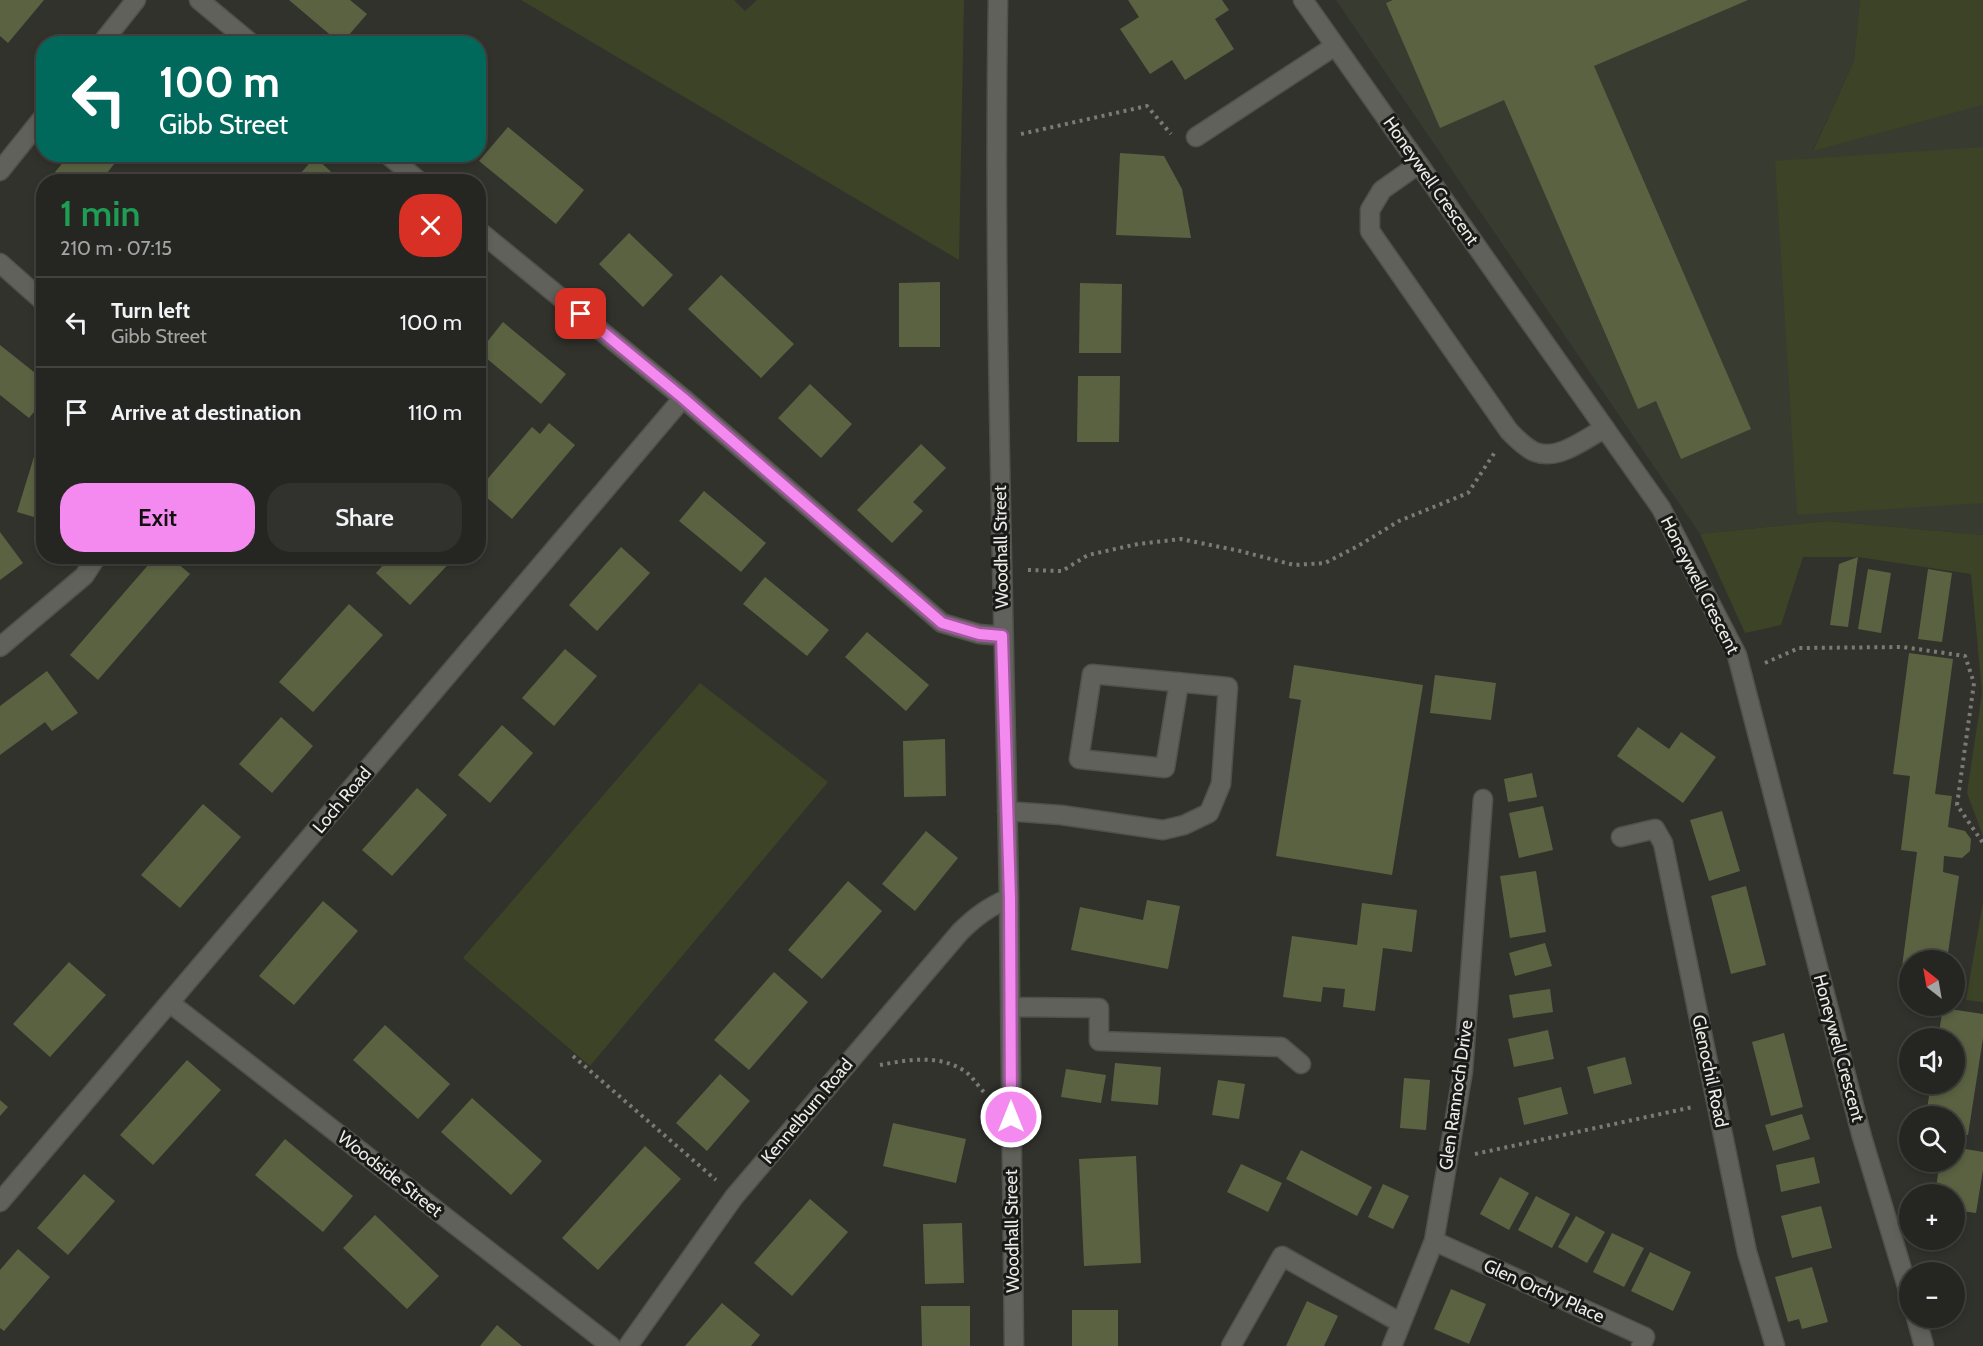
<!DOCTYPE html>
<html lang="en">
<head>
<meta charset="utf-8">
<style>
  body { margin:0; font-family:Cabin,sans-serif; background:#31322e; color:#f1f3f6; height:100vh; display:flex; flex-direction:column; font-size:22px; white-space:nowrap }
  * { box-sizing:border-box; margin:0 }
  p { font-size:20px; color:#a3a5a5 }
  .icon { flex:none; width:33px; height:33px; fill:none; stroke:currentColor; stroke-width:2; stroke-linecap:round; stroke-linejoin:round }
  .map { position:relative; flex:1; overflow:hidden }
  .details { position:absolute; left:36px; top:174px; width:450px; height:390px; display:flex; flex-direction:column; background:#252621; border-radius:24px; box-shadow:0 3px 9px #0003,0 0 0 2px #42433f }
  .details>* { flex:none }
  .guide { position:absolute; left:36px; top:36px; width:450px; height:126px; border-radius:24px; box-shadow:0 3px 9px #0003,0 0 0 2px #42433f; background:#00695c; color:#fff; overflow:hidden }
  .needle { width:39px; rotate:329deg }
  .fabs { position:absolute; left:1899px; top:950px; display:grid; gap:12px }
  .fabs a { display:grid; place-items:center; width:66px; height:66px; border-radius:50%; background:#252621; box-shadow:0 3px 9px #0003,0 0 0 2px #42433f; font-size:30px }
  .pin { position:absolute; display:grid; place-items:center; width:51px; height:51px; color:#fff; margin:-26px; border-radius:12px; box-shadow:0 3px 9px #0006 }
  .me { position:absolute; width:66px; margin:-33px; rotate:0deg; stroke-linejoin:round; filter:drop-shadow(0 0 4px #0008) }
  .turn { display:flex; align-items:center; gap:21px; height:126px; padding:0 24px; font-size:27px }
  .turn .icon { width:78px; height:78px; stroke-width:2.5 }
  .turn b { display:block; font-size:42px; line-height:51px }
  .round { display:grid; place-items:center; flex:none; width:63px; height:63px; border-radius:24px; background:#31322e }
  .headline { display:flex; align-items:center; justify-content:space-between; height:102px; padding:0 24px }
  h1 { font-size:36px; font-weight:600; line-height:45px; color:#1e9e55 }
  .action { display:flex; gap:12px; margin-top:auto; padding:12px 24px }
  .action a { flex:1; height:69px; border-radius:24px; background:#f489f0; color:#111; font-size:24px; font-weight:600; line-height:69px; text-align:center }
  .action a+a { background:#31322e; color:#f1f3f6 }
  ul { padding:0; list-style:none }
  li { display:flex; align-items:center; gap:18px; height:90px; padding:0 24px; border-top:2px solid #42433f }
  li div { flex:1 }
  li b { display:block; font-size:22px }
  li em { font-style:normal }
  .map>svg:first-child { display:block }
  .built { fill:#383b2f }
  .green { fill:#3d4326 }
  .building { fill:#5b6242 }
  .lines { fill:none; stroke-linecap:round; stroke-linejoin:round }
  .minor-casing { stroke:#50514b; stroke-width:21 }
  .path { stroke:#7a7b75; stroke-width:4; stroke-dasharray:3 4.5; stroke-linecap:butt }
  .minor { stroke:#60615a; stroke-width:18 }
  .route-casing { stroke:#9f599c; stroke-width:15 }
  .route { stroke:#f489f0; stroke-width:10 }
  .labels { text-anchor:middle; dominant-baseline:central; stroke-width:6; stroke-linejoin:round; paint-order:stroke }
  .street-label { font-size:18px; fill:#ebece8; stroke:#191a17 }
</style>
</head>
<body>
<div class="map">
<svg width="1983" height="1346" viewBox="0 0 1983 1346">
  <rect width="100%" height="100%" fill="#31322c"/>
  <path class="built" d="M1336,0H1860L1854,61L1813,150L1983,105V535L1827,521L1700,534Z"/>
  <path class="green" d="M521,0H734L745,11L757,0H964L959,260Z
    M1860,0H1983V105L1813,151L1854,61Z
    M1983,147V503L1797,515L1775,161Z
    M1827,521L1983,535V836L1967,793L1982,693L1971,574L1858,557H1803L1781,625L1745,633L1700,534Z
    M700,683L828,782L590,1066L463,958Z
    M1983,902V1002L1966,1000Z"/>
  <path class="building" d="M0,0H44L8,43L0,36Z
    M289,0H350L367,14L341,44Z
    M1128,0H1222L1229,10L1215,19L1234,49L1185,80L1172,60L1150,74L1120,29L1139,17Z
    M1393,0H1748L1594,66L1751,429L1681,459L1656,401L1638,409L1504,100L1440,128L1386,3Z
    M478,99L485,105L478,114Z
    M508,127L584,190L556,224L479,161Z
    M1120,153L1164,156L1182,189L1191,238L1116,235Z
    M70,154H122L100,182H66L55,172Z
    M315,157L342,182H293Z
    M629,233L673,275L643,307L599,264Z
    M721,275L794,344L761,378L688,309Z
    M940,282V347H899V283Z
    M1080,283L1122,284L1121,353H1079Z
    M478,298L487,305L478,314Z
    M503,322L566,374L541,404L479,352Z
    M0,345L44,380V400L29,418L0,395Z
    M1078,376H1120L1119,442H1077Z
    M810,384L852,424L821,458L778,418Z
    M549,423L575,445L512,519L478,490L532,427L540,434Z
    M921,444L946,468L913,502L923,511L892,543L857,510Z
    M37,447L44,449V520L17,512Z
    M704,491L766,543L741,572L679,521Z
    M0,532L23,563L0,580Z
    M621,547L650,573L597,631L569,605Z
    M156,556H169L190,574L98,680L70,655Z
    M391,556H456L410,605L376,573Z
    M1858,557L1848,627L1830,625L1839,564Z
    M1868,569L1891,573L1881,633L1858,629Z
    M1928,569L1952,573L1942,642L1918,639Z
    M765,577L829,630L807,656L743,604Z
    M349,604L383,635L313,712L279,682Z
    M867,632L929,685L906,711L845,657Z
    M565,649L597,676L554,726L522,698Z
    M1909,653L1953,659L1935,794L1952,796L1948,827L1965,831L1971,839L1970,851L1962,858L1944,856L1943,872L1959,876L1947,960H1910V992L1899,990L1917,852L1901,850L1910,776L1893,774Z
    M1294,665L1423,685L1392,875L1276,856L1301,700L1289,698Z
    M47,671L78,713L52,731L45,722L0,755V706Z
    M1435,675L1496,683L1491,720L1430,713Z
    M281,717L313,746L272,793L239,764Z
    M502,725L533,753L490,803L458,775Z
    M1638,727L1669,749L1681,732L1716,757L1683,803L1617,756Z
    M945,739L946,796L904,797L903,741Z
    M1532,773L1537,797L1508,802L1504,779Z
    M417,788L447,815L392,876L362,850Z
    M203,804L241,837L180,908L141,875Z
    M1543,806L1553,850L1519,858L1509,813Z
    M1722,811L1740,871L1709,881L1690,820Z
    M926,831L958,858L915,911L882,884Z
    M1536,871L1546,932L1510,938L1500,876Z
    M848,881L882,911L822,979L788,950Z
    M1746,886L1766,965L1731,974L1711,896Z
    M1147,900L1180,906L1168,969L1071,950L1080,907L1143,920Z
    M323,901L358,931L294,1005L259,976Z
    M1362,903L1417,910L1412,952L1383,948L1375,1011L1343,1007L1345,989L1323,987L1321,1002L1283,997L1292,936L1357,945Z
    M1545,943L1552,966L1515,976L1509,953Z
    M69,962L106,995L50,1057L13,1024Z
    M774,972L808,1002L749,1070L714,1040Z
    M1550,989L1553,1012L1513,1018L1509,995Z
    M1943,1008L1983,1014V1038L1968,1135L1954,1133V1116H1926L1931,1083H1954V1038H1938Z
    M385,1025L450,1084L418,1119L353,1060Z
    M1548,1030L1554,1059L1514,1067L1508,1039Z
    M1784,1033L1803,1107L1771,1116L1752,1042Z
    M1625,1057L1632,1084L1594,1094L1587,1067Z
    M187,1060L221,1090L153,1165L120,1135Z
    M1115,1063L1161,1067L1158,1105L1111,1101Z
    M1066,1069L1106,1075L1101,1103L1061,1097Z
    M720,1074L750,1101L707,1151L676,1123Z
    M1404,1078L1430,1080L1426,1130L1400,1128Z
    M1218,1080L1245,1084L1239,1119L1212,1115Z
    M1561,1087L1568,1114L1524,1125L1518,1098Z
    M472,1098L542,1161L511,1195L441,1132Z
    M0,1100L8,1107L0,1116Z
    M1802,1114L1810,1139L1773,1151L1765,1125Z
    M893,1123L966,1139L956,1183L883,1166Z
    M285,1139L353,1196L323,1232L255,1175Z
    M645,1146L681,1179L598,1270L562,1238Z
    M1954,1147L1983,1152V1170L1976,1213L1954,1210V1194H1935L1940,1161H1954Z
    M1301,1150L1372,1187L1357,1216L1286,1179Z
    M1136,1156L1141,1263L1084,1266L1079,1159Z
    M1814,1157L1820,1183L1781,1192L1776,1165Z
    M1241,1164L1282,1183L1268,1212L1227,1192Z
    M84,1174L115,1201L68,1255L37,1228Z
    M1500,1177L1529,1193L1509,1230L1480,1214Z
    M1383,1184L1409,1196L1393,1229L1368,1217Z
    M1536,1196L1570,1214L1552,1248L1518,1230Z
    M810,1199L848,1232L792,1296L754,1263Z
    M1821,1206L1832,1248L1792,1258L1781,1216Z
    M375,1215L439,1276L407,1309L343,1248Z
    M1576,1216L1605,1232L1587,1263L1558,1247Z
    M962,1223L964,1283L925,1284L923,1224Z
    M1612,1233L1644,1248L1624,1287L1593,1272Z
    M18,1249L50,1277L4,1331L0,1328V1270Z
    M1650,1252L1691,1272L1673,1311L1631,1291Z
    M1812,1267L1828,1322L1802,1329L1799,1319L1788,1322L1775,1277Z
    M1451,1289L1486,1304L1469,1344L1434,1329Z
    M1307,1301L1338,1316L1324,1346H1286Z
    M722,1303L760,1335L751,1346H685Z
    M921,1306H970V1346H922Z
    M1072,1310H1118V1346H1072Z
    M497,1325L522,1346H480Z"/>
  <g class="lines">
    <g class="minor-casing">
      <path id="minor" d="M199,0L252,44
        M998,0C993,300 1004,600 1009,900C1012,1048 1012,1197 1014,1346
        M1303,0L1661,508L1737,655L1862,1137L1910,1296
        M101,44L136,0
        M1196,137L1335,46
        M387,154L420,182
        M1419,164L1382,190L1370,210V231L1509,431C1516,438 1525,448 1535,452C1558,461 1585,439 1605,428
        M0,171L44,116
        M478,230L683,398L942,623L979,634L1002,636
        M0,263L44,302
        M0,647L84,576L97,556
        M1007,811L1061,815L1163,830L1184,825L1209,813L1221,784L1228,687L1092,674L1079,759L1165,768L1179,682
        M1621,837L1655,829L1663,843L1747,1252L1775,1346
        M170,1003L611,1346
        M1011,1007L1099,1008V1041L1281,1047L1301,1064
        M0,1202L683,398
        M1434,1241L1645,1337L1641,1346
        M1916,1317L1924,1346
        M628,1346L734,1197L960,932C976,916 989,907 1009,898
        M1231,1346L1282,1256L1401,1323
        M1392,1346L1434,1241L1463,1071L1483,799"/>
    </g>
    <path class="path" d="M1021,134L1147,106L1171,134
      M1028,570L1062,571L1088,555L1138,544L1181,539L1240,551L1294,565L1325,563L1358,546L1399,521L1468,493L1495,452
      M1765,663L1799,648L1903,647L1965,656L1974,683L1957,805L1983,843
      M573,1056L716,1180
      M880,1065C907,1060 937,1054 963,1070C972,1075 978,1087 986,1094
      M1475,1154L1693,1107"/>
    <use href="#minor" class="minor"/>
  </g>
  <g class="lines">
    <g class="route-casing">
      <path id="route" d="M581,314L683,398L942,623L979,634L1002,636L1010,898L1011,1117"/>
    </g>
    <use href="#route" class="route"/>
  </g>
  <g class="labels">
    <g class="street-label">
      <text transform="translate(1431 181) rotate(55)">Honeywell Crescent</text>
      <text transform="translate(1001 547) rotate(-91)">Woodhall Street</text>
      <text transform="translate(1700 585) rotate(63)">Honeywell Crescent</text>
      <text transform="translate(342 800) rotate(-50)">Loch Road</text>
      <text transform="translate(1839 1048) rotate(75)">Honeywell Crescent</text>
      <text transform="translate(1710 1071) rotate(78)">Glenochil Road</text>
      <text transform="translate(1456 1095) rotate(-82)">Glen Rannoch Drive</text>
      <text transform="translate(807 1111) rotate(-50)">Kennelburn Road</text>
      <text transform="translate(390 1174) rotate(38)">Woodside Street</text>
      <text transform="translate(1012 1231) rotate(-91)">Woodhall Street</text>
      <text transform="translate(1544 1291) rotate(24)">Glen Orchy Place</text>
    </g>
  </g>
</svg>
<div class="fabs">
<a><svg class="needle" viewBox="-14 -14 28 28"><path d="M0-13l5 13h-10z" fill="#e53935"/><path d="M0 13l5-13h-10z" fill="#a3a5a5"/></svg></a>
<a><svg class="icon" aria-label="sound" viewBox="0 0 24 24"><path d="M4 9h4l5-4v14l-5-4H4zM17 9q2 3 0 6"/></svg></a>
<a><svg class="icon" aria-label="search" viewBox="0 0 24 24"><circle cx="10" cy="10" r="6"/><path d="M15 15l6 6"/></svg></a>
<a>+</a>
<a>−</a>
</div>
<div class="pin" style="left:581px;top:314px;background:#d93025"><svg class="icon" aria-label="arrive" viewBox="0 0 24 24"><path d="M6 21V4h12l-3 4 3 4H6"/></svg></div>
<svg class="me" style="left:1011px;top:1117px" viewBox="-20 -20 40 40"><circle r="17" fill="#f489f0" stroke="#fff" stroke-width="3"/><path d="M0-11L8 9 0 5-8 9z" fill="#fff"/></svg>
<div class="guide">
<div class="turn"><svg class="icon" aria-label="left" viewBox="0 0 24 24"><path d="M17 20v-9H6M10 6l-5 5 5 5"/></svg><div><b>100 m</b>Gibb Street</div></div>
</div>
<section class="details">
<div class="headline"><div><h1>1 min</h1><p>210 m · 07:15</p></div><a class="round" style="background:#d93025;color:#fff"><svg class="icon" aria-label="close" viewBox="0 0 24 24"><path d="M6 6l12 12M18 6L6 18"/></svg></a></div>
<ul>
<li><svg class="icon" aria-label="left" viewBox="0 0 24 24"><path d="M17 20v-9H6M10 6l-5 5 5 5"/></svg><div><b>Turn left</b><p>Gibb Street</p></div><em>100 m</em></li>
<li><svg class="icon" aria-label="arrive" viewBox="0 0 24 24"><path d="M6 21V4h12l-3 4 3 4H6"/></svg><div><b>Arrive at destination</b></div><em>110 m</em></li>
</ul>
<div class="action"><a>Exit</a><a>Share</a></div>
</section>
</div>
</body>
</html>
